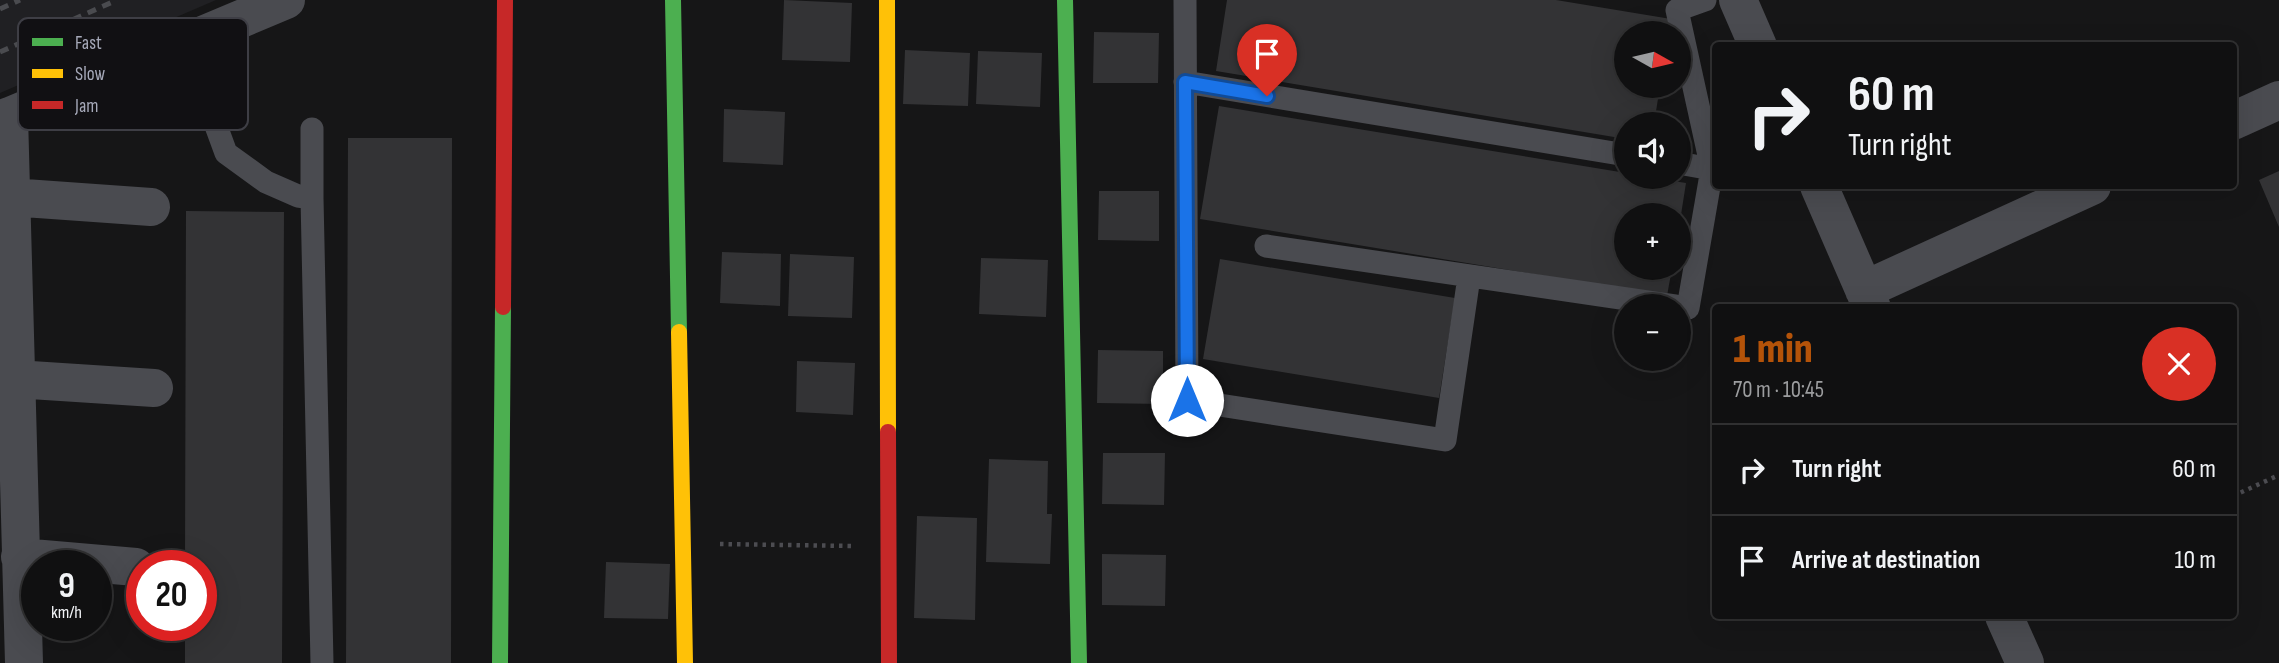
<!DOCTYPE html>
<html lang="en">
<head>
<meta charset="utf-8">
<style>
  body { margin:0; font-family:"Sofia Sans Condensed",sans-serif; background:#19191a; color:#f1f3f6; height:100vh; display:flex; flex-direction:column; font-size:26px; white-space:nowrap }
  * { box-sizing:border-box; margin:0 }
  p { font-size:23px; color:#9c9d9f }
  .icon { flex:none; width:38px; height:38px; fill:none; stroke:currentColor; stroke-width:2; stroke-linecap:round; stroke-linejoin:round }
  .map { position:relative; flex:1; overflow:hidden }
  .panel { position:absolute; left:1712px; top:304px; width:525px; height:315px; display:flex; flex-direction:column; background:#101011; border-radius:7px; box-shadow:0 7px 28px #0002,0 0 0 2px #303031 }
  .panel>* { flex:none }
  .top-card { position:absolute; left:1712px; top:42px; width:525px; height:147px; border-radius:7px; box-shadow:0 7px 28px #0002,0 0 0 2px #303031; background:#101011; color:#f1f3f6; overflow:hidden }
  .needle { width:46px; rotate:98deg }
  .fabs { position:absolute; left:1614px; top:21px; display:grid; gap:14px }
  .fabs a { display:grid; place-items:center; width:77px; height:77px; border-radius:50%; background:#101011; box-shadow:0 7px 28px #0002,0 0 0 2px #303031; font-size:35px }
  .speed { position:absolute; left:21px; top:550px; display:flex; gap:14px; font-size:35px; font-weight:700; text-align:center }
  .speed>* { display:grid; place-content:center; width:91px; height:91px; border-radius:50%; background:#101011; box-shadow:0 7px 28px #0002,0 0 0 2px #303031; line-height:1 }
  .speed small { font-size:18px; font-weight:400 }
  .speed .limit { border:10px solid #d22; background:#fff; color:#111 }
  .pin { position:absolute; display:grid; place-items:center; width:60px; height:60px; color:#fff; margin:-72px -30px; border-radius:50% 50% 50% 0; rotate:-45deg; box-shadow:0 0 7px #0007 }
  .pin .icon { rotate:45deg }
  .me { position:absolute; width:77px; margin:-38px; rotate:0deg; stroke-linejoin:round; filter:drop-shadow(0 0 5px #0008) }
  .turn { display:flex; align-items:center; gap:24px; height:147px; padding:0 21px; font-size:32px }
  .turn .icon { width:91px; height:91px; stroke-width:2.5 }
  .turn b { display:block; font-size:49px; line-height:60px }
  .round { display:grid; place-items:center; flex:none; width:74px; height:74px; border-radius:37px; background:#19191a }
  .overview { display:flex; align-items:center; justify-content:space-between; height:119px; padding:0 21px }
  h1 { font-size:42px; font-weight:800; line-height:52px; color:#b45309 }
  ul { padding:0; list-style:none }
  li { display:flex; align-items:center; gap:21px; height:91px; padding:0 21px; border-top:2px solid #303031 }
  li div { flex:1 }
  li b { display:block; font-size:26px }
  li em { font-style:normal }
  .map>svg:first-child { display:block }
  .built { fill:#202023 }
  .building { fill:#333335 }
  .lines { fill:none; stroke-linecap:round; stroke-linejoin:round }
  .path { stroke:#4c4c51; stroke-width:4.5; stroke-dasharray:3.5 5; stroke-linecap:butt }
  .lane { stroke:#4a4b50; stroke-width:23 }
  .street { stroke:#4a4b50; stroke-width:38 }
  .fast { stroke:#4caf50; stroke-width:16 }
  .slow { stroke:#ffc107; stroke-width:16 }
  .jam { stroke:#c62828; stroke-width:16 }
  .rail { stroke:#4a4b4f; stroke-width:5; stroke-dasharray:9 7; stroke-linecap:butt }
  .route-casing { stroke:#114b97; stroke-width:18 }
  .route { stroke:#1a73e8; stroke-width:12 }
  .key { fill:#111013; stroke:#3e3e45; stroke-width:2 }
  .key-label { font-size:19px; fill:#a6a9b9 }
</style>
</head>
<body>
<div class="map">
<svg width="2279" height="663" viewBox="0 0 2279 663">
  <rect width="100%" height="100%" fill="#161617"/>
  <path class="built" d="M0,0H216L0,93Z"/>
  <path class="building" d="M784,0L852,3L850,62L782,60Z
    M1227,0H1556L1671,19L1668,33H1626V86H1660L1654,124H1626V139L1216,71Z
    M1094,32L1159,33L1158,83H1093Z
    M905,50L970,53L968,106L903,104Z
    M978,51L1042,53L1040,107L976,104Z
    M1219,106L1626,173V177H1648L1686,183L1680,221L1678,215H1626V268H1672L1667,296L1200,219Z
    M724,109L785,112L783,165L723,162Z
    M348,138H452L451,663H346Z
    M2279,171V227L2259,180Z
    M1099,191H1159V241L1098,240Z
    M186,211L284,212L282,663H185V625H201V565H185Z
    M722,252L781,254L780,306L720,303Z
    M790,254L854,257L852,318L788,316Z
    M981,258L1048,260L1046,317L979,314Z
    M1220,259L1455,298L1439,398L1203,359Z
    M1098,350L1163,351V404L1097,403Z
    M797,361L855,363L853,415L796,412Z
    M1103,453H1165L1164,505L1102,504Z
    M989,459L1048,461L1047,514H1052L1050,564L986,562Z
    M917,516L977,518L975,620L914,618Z
    M1102,554L1166,555L1165,606L1102,605Z
    M606,562L670,564L668,619L604,618Z"/>
  <g class="lines">
    <path class="path" d="M2233,496L2279,475
      M720,544L851,546"/>
    <path class="lane" d="M1185,0L1187,400L1445,440L1469,277
      M191,39L208,104L226,153L266,182L298,196L312,198L322,663
      M1185,82L1626,155
      M312,129V198
      M1678,163L1712,169
      M1266,246L1675,306
      M1678,307L1688,308L1712,169L1677,10L1705,0"/>
    <path class="street" d="M1738,0L1758,46
      M9,116L24,663
      M0,120L286,0
      M2233,121L2279,100
      M1819,186L1872,308
      M10,197L151,207
      M1864,290L2092,186
      M15,379L154,388
      M20,557L136,567
      M2004,616L2025,663"/>
    <path class="fast" d="M673,0L679,332
      M1065,0L1079,663
      M500,663L503,307"/>
    <path class="slow" d="M887,0L888,432
      M679,332L685,663"/>
    <path class="jam" d="M503,307L505,0
      M888,432L889,663"/>
    <path class="rail" d="M0,9L20,0
      M0,52L117,0"/>
  </g>
  <g class="lines">
    <g class="route-casing">
      <path id="route" d="M1187,400L1185,82L1267,96"/>
    </g>
    <use href="#route" class="route"/>
  </g>
  <rect x="18" y="18" width="230" height="112" rx="10" class="key"/>
  <rect x="32" y="38" width="31" height="8" fill="#4caf50"/>
  <rect x="32" y="69" width="31" height="9" fill="#ffc107"/>
  <rect x="32" y="101" width="31" height="8" fill="#c62828"/>
  <g class="key-label">
    <text x="75" y="49">Fast</text>
    <text x="75" y="80">Slow</text>
    <text x="75" y="112">Jam</text>
  </g>
</svg>
<div class="fabs">
<a><svg class="needle" viewBox="-14 -14 28 28"><path d="M0-13l5 13h-10z" fill="#e53935"/><path d="M0 13l5-13h-10z" fill="#9c9d9f"/></svg></a>
<a><svg class="icon" aria-label="sound" viewBox="0 0 24 24"><path d="M4 9h4l5-4v14l-5-4H4zM17 9q2 3 0 6"/></svg></a>
<a>+</a>
<a>−</a>
</div>
<div class="speed"><div>9<small>km/h</small></div><div class="limit">20</div></div>
<div class="pin" style="left:1267px;top:96px;background:#d93025"><svg class="icon" aria-label="arrive" viewBox="0 0 24 24"><path d="M6 21V4h12l-3 4 3 4H6"/></svg></div>
<svg class="me" style="left:1187px;top:400px" viewBox="-20 -20 40 40"><circle r="19" fill="#fff"/><path d="M0-13L10 11 0 6-10 11z" fill="#1a73e8"/></svg>
<div class="top-card">
<div class="turn"><svg class="icon" aria-label="right" viewBox="0 0 24 24"><path d="M7 20v-9h11M14 6l5 5-5 5"/></svg><div><b>60 m</b>Turn right</div></div>
</div>
<section class="panel">
<div class="overview"><div><h1>1 min</h1><p>70 m · 10:45</p></div><a class="round" style="background:#d93025;color:#fff"><svg class="icon" aria-label="close" viewBox="0 0 24 24"><path d="M6 6l12 12M18 6L6 18"/></svg></a></div>
<ul>
<li><svg class="icon" aria-label="right" viewBox="0 0 24 24"><path d="M7 20v-9h11M14 6l5 5-5 5"/></svg><div><b>Turn right</b></div><em>60 m</em></li>
<li><svg class="icon" aria-label="arrive" viewBox="0 0 24 24"><path d="M6 21V4h12l-3 4 3 4H6"/></svg><div><b>Arrive at destination</b></div><em>10 m</em></li>
</ul>
</section>
</div>
</body>
</html>
